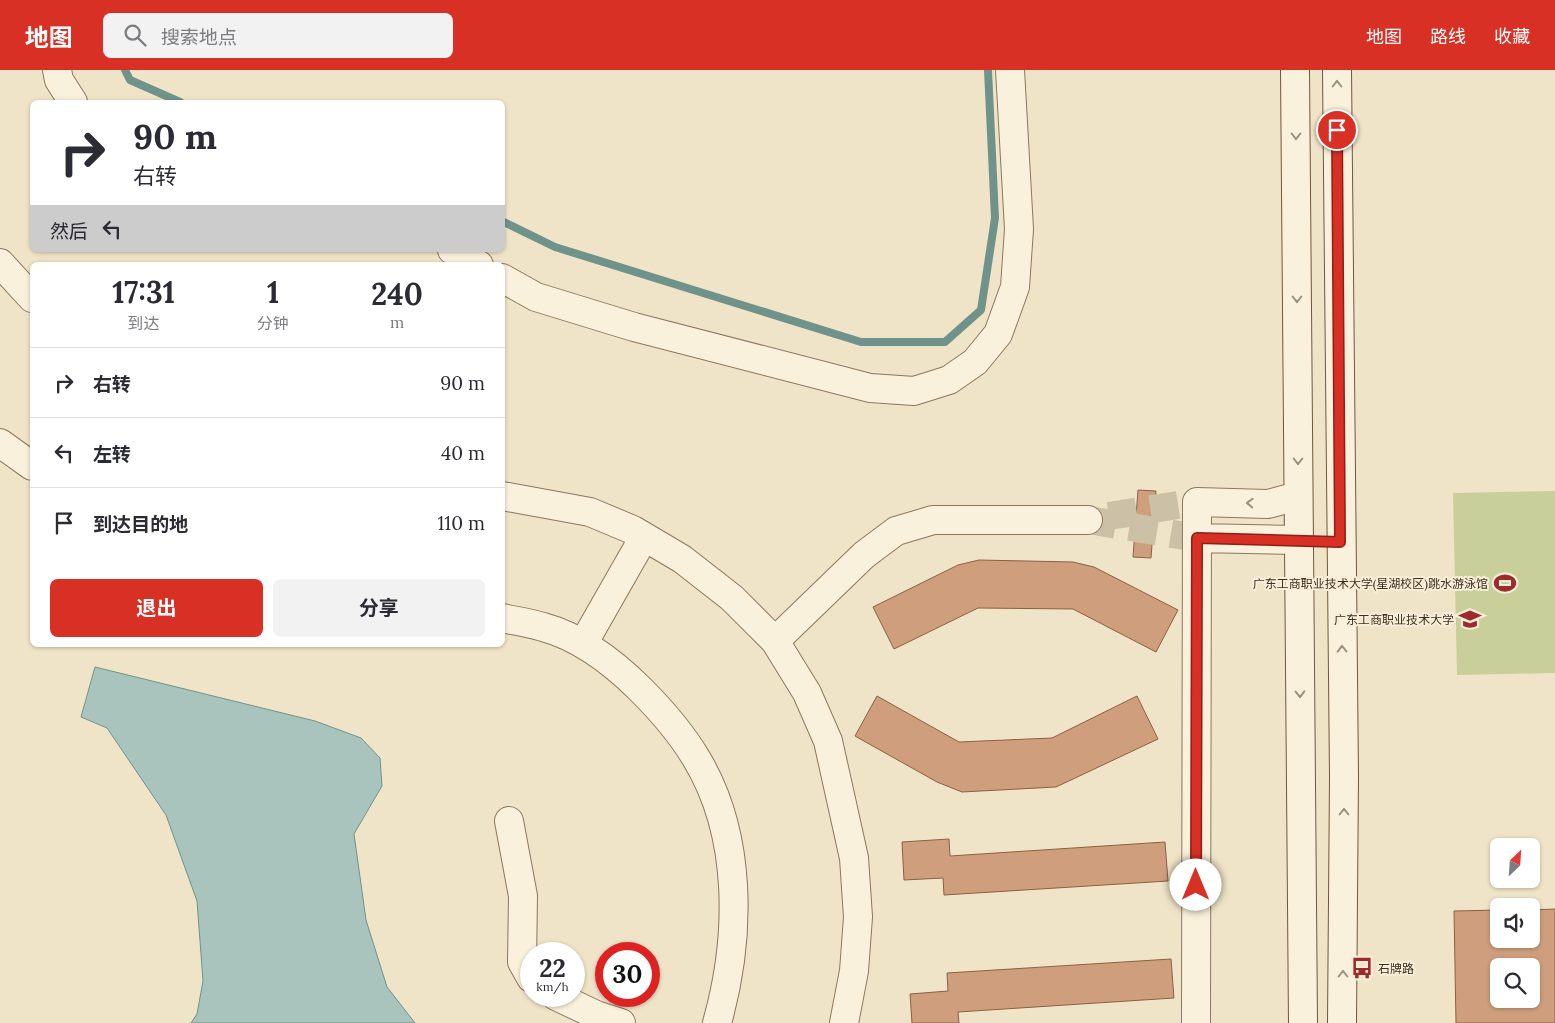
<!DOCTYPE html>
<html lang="zh">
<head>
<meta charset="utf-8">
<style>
  body { margin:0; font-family:Lora,"Noto Sans SC",serif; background:#f2f2f3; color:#2b2b33; height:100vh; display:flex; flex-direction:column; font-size:19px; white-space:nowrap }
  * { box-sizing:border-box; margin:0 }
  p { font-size:16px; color:#7c7c81 }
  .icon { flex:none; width:28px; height:28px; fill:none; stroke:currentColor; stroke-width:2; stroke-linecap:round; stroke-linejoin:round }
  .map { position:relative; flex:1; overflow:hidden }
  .panel { position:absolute; left:30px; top:192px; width:475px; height:385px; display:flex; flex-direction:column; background:#fff; border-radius:8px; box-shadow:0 1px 4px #0004 }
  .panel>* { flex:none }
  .hud { position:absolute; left:30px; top:30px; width:475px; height:152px; border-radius:8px; box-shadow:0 1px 4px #0004; background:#fff; color:#2b2b33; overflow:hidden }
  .needle { width:32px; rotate:25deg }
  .fabs { position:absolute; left:1490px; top:768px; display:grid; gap:10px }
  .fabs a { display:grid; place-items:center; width:50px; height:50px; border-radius:8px; background:#fff; box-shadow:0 1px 4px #0004; font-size:25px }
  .speed { position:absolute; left:520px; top:872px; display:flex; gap:10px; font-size:25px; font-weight:700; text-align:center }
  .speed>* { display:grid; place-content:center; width:65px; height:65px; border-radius:50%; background:#fff; box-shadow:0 1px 4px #0004; line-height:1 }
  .speed small { font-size:12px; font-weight:400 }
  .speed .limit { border:8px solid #d22; background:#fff; color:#111 }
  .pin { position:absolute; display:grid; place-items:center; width:42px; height:42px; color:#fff; margin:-21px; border:2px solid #fff; border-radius:50%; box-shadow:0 1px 5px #0007 }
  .me { position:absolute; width:55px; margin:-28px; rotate:0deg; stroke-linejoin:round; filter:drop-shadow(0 0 4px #0008) }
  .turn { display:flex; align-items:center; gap:18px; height:105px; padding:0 20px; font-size:22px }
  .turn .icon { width:65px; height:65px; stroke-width:2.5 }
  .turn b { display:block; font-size:35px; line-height:42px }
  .then { display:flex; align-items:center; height:48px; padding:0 20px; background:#0003; gap:10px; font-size:19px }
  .eta { display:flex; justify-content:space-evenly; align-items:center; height:85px; text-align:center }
  .eta b { font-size:30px; font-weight:700; line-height:35px }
  .button { display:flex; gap:10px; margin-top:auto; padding:10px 20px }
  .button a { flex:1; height:58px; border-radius:8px; background:#d93025; color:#fff; font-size:20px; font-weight:700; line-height:58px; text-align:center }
  .button a+a { background:#f2f2f3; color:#2b2b33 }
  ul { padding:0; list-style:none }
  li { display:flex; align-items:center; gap:15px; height:70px; padding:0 20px; border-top:1px solid #e1e1e2 }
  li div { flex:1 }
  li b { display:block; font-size:19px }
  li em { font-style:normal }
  header { display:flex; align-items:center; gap:30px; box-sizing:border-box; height:70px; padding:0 25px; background:#d93025; color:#fff }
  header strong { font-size:24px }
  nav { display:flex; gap:28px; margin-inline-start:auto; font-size:18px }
  .search { width:350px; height:45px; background:#f2f2f3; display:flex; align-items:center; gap:12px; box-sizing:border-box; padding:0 18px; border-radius:8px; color:#7c7c81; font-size:19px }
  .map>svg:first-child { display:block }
  .green { fill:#c9cf9b }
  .water { fill:#a9c4bc; stroke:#6f938a }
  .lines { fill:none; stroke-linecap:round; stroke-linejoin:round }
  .stream { stroke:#6f938a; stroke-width:8 }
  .building { fill:#cf9f7d; stroke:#8d5f41; fill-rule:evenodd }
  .street-tunnel { stroke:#ccc0a6; stroke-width:28; stroke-dasharray:28 14; stroke-linecap:butt }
  .street-casing { stroke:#8d765c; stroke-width:30 }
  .secondary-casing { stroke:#6f573f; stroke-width:30 }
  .street { stroke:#faf1dc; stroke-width:28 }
  .secondary { stroke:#faf1dc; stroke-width:28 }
  .oneway { stroke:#9c907e }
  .route-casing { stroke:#8d1f18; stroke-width:12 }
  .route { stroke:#d93025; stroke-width:9 }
  .labels { text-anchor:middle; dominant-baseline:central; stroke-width:4; stroke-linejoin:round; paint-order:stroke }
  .poi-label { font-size:12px; fill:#3d2e20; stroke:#f7eed8; text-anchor:end }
</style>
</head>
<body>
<header>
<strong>地图</strong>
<div class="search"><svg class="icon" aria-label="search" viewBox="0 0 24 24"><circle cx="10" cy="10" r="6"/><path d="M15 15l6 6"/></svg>搜索地点</div>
<nav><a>地图</a><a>路线</a><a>收藏</a></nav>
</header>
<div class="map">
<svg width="1555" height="953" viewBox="0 0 1555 953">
  <rect width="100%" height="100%" fill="#f0e4c8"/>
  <path class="green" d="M1555,421V603L1457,605L1453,423Z"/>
  <path class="water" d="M95,597L315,651L361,668L380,688L382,716L354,764L366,850L387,917L415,953H191L197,944L203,911L197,831L166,745L107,658L81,647Z"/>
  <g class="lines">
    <path class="stream" d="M125,0L130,10L180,32
      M502,151L555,177L861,272H945L981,240L995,148L988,0"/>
  </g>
  <path class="building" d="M1138,420L1156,421L1151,488L1133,487Z
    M979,490L1073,492L1094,497L1178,540L1156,582L1073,539L978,538L894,579L873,537L958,495Z
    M877,626L959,672L1052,668L1137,626L1158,669L1056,717L962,722L937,712L855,666Z
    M949,769L950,786L1165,772L1168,811L944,825L943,808L904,810L902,772Z
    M1555,839V953H1456L1454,841L1499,840V869H1531V840ZM1499,896H1531V929H1499Z
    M1171,889L1174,928L958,942L959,953H912L910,924L948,921L947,903Z"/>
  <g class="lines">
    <path class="street-tunnel" d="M1109,446L1197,432
      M1088,450L1197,468"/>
    <g class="street-casing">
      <path id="street" d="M57,0L59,10L73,32
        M452,180L479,195
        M0,193L32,228
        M502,208L536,227L634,257L870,318L914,321L949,310L975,292L998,264L1015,217L1019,159L1010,0
        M0,373L32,396
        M502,426L590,442L633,460L682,489L732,528L775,571L807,623L828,671L854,788L858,847L854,901L844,953
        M1197,468L1298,470
        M502,548C516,551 530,553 543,557C580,567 614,593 641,620C661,640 681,663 696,688C743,765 741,868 717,953
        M775,571L864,485L896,461L933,450H1088
        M583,574L644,467
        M509,751L523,826L522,892L531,908
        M556,926L596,945L621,953
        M1196,953L1197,432L1268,434L1298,426"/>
    </g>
    <g class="secondary-casing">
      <path id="secondary" d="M1295,0L1303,953
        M1337,0L1344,707L1342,953"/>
    </g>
    <use href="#street" class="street"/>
    <use href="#secondary" class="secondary"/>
  </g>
  <defs><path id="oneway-chevron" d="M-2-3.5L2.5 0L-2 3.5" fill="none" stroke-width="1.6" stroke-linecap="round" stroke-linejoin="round" transform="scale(1.25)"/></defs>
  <g class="oneway">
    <use href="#oneway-chevron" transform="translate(1337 14) rotate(-90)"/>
    <use href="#oneway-chevron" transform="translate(1296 66) rotate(90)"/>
    <use href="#oneway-chevron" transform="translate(1297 229) rotate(90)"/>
    <use href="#oneway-chevron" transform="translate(1298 391) rotate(90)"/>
    <use href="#oneway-chevron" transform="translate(1250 433) rotate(-178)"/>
    <use href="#oneway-chevron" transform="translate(1342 579) rotate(-91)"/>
    <use href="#oneway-chevron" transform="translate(1300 624) rotate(89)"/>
    <use href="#oneway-chevron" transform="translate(1344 742) rotate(-90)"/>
    <use href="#oneway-chevron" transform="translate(1343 904) rotate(-90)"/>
  </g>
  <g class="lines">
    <g class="route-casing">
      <path id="route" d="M1196,815L1197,468L1340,472L1337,60"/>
    </g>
    <use href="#route" class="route"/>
  </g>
  <defs>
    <g id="stadium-bare" transform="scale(1.725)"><path d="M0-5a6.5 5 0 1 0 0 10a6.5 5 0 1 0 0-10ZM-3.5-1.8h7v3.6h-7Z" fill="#9e2a2b" stroke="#f7eed8" stroke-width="2.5" paint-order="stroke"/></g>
    <g id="university-bare" transform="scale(1.725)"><path d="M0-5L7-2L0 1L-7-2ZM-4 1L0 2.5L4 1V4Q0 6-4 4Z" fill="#9e2a2b" stroke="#f7eed8" stroke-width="2.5" paint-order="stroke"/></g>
    <g id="bus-bare" transform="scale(1.725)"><path d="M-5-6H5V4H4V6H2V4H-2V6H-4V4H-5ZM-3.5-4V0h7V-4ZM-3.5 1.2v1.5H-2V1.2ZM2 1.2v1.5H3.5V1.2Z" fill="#9e2a2b" stroke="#f7eed8" stroke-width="2.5" paint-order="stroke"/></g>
  </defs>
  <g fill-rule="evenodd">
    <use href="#stadium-bare" x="1505" y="513"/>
    <use href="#university-bare" x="1470" y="549"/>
    <use href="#bus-bare" x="1362" y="898"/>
  </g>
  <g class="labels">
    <g class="poi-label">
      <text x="1488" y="513">广东工商职业技术大学(星湖校区)跳水游泳馆</text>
      <text x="1454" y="549">广东工商职业技术大学</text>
      <text x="1378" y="898" text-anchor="start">石牌路</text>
    </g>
  </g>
</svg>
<div class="fabs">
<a><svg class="needle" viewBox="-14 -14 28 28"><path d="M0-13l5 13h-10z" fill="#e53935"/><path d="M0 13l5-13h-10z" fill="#7c7c81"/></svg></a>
<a><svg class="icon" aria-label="sound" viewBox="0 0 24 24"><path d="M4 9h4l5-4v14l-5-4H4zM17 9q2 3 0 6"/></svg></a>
<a><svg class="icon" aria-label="search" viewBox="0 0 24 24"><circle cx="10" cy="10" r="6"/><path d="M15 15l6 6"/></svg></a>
</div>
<div class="speed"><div>22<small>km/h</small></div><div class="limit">30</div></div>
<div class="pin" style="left:1337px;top:60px;background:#d93025"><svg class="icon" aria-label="arrive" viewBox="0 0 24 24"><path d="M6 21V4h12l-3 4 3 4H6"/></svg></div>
<svg class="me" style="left:1196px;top:815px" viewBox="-20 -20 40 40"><circle r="19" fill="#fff"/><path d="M0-13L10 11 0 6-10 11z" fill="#d93025"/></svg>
<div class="hud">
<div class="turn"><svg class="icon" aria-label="right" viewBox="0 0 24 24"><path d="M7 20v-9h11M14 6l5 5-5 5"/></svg><div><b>90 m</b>右转</div></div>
<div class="then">然后<svg class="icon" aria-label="left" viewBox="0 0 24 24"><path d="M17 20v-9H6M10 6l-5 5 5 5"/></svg></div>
</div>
<section class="panel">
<div class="eta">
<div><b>17:31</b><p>到达</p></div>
<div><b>1</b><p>分钟</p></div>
<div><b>240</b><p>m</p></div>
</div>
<ul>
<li><svg class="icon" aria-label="right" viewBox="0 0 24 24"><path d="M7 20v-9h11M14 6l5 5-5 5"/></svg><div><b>右转</b></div><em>90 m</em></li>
<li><svg class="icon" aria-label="left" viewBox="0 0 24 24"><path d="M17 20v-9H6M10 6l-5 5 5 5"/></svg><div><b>左转</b></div><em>40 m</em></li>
<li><svg class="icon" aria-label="arrive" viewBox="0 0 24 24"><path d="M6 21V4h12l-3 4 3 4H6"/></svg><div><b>到达目的地</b></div><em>110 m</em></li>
</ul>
<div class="button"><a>退出</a><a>分享</a></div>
</section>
</div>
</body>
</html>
